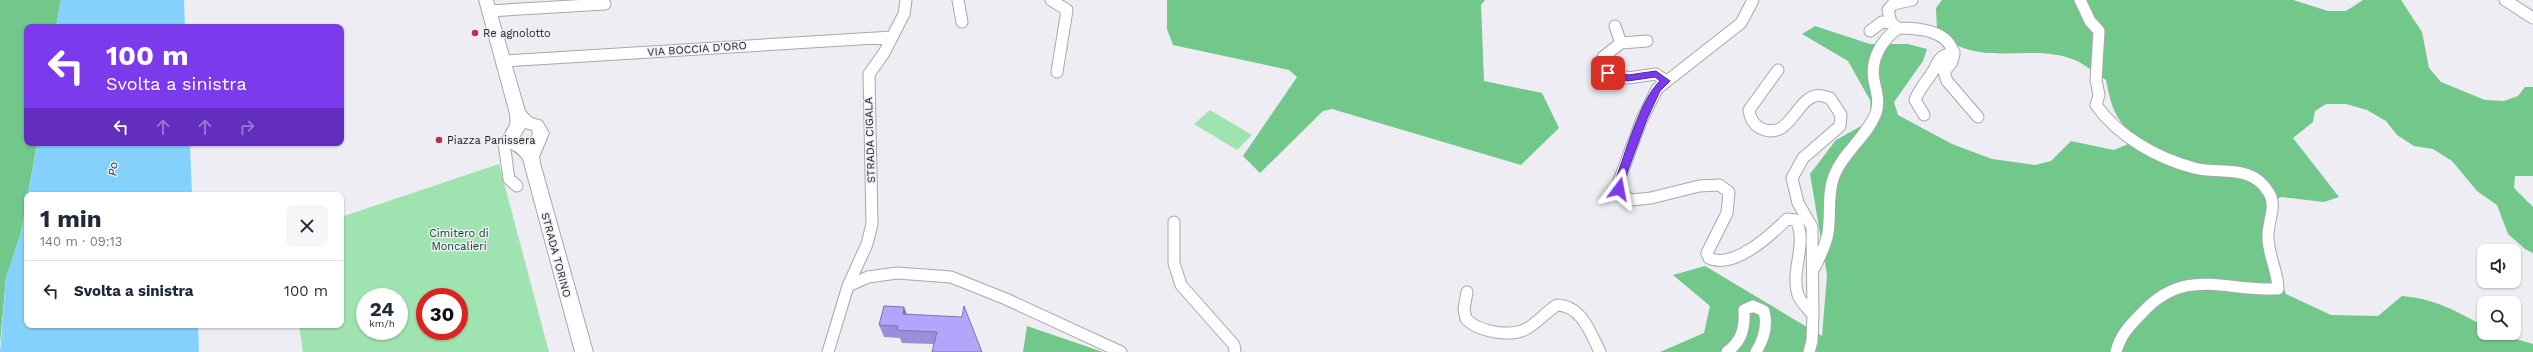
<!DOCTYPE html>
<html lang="it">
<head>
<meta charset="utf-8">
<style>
  body { margin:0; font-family:"Work Sans",sans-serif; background:#f6f6f7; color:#1f2937; height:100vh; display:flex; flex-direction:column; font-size:15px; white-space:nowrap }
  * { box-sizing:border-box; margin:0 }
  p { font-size:13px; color:#747a83 }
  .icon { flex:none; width:22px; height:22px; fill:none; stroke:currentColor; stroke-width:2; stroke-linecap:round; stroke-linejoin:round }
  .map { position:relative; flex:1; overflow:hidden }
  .sheet { position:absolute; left:24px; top:192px; width:320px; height:136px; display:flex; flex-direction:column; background:#fff; border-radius:8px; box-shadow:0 1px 3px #0004 }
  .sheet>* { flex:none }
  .guide { position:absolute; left:24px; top:24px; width:320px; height:122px; border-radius:8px; box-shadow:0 1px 3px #0004; background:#7c3aed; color:#fff; overflow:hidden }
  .fabs { position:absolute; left:2477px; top:244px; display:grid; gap:8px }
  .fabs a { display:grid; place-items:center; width:44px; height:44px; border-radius:8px; background:#fff; box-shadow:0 1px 3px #0004; font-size:20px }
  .speed { position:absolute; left:356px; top:288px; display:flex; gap:8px; font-size:20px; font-weight:700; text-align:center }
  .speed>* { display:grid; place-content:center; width:52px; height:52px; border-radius:50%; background:#fff; box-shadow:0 1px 3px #0004; line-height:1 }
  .speed small { font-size:10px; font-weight:400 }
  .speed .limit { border:6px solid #d22; background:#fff; color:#111 }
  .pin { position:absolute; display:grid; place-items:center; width:34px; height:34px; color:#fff; margin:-17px; border-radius:8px; box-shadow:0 2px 6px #0006 }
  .me { position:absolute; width:44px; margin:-22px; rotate:13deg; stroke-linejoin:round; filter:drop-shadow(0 0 3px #0008) }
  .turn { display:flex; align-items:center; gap:14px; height:84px; padding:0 16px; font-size:18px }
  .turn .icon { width:52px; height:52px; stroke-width:2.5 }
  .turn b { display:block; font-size:28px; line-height:34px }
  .lanes { display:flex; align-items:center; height:38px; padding:0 16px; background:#0003; justify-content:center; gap:20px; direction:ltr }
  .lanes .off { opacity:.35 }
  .round { display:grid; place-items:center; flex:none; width:42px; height:42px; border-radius:8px; background:#f6f6f7 }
  .headline { display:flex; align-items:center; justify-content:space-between; height:68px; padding:0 16px }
  h1 { font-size:24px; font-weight:700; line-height:30px }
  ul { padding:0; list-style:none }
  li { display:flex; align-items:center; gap:12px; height:60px; padding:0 16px; border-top:1px solid #e0e1e3 }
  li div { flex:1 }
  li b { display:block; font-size:15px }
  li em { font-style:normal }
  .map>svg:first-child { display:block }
  .green { fill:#9ee3b0; fill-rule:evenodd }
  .forest { fill:#72c78a }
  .water { fill:#84d2fb }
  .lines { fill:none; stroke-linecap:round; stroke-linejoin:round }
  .street-casing { stroke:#a7a7ad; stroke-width:13 }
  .secondary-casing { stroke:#a7a7ad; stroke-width:2 }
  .street { stroke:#fff; stroke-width:11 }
  .secondary { fill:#fff; fill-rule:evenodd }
  .wall { fill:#988fd8 }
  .shaded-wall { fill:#7c74b0 }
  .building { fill:#b1a6fb; stroke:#7c74b0 }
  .route { fill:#7c3aed; stroke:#51269a }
  .poi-dot { fill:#be2e4b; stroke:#eeedf3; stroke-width:1.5 }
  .labels { text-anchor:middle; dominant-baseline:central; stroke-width:3; stroke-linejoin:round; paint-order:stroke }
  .poi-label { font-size:11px; fill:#1d1d1f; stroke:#eeedf3; text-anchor:start }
  .street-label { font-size:11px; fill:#1d1d1f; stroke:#eeedf3 }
  .park-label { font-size:11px; fill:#044822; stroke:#eeedf3 }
  .water-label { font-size:12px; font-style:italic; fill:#164358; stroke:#eeedf3 }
</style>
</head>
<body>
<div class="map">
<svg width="2533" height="352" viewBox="0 0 2533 352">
  <rect width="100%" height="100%" fill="#eeedf3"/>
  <path class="green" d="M1210,110L1252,135L1237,150L1194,124Z
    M499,164L549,352H303L299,325H341V217ZM365,297H399V331H365ZM425,297H459V331H425Z"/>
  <path class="forest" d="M0,0H61L56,27H27V143H37L21,233L6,278L0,343Z
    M1167,0H1485L1481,5L1484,81L1542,93L1559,128L1521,165L1332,109L1323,111L1260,173L1243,156L1297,77L1289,70L1173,45L1167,29Z
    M1942,0H2293L2328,11H2346L2363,0H2401L2422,32L2429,68L2441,82L2485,100L2504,101L2518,96L2525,87H2533V176H2515L2514,188L2533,207V253L2525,249L2508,234L2497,205L2477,191L2452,161L2433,149L2414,146L2397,135L2386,121L2367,110L2346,104H2326L2315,111L2313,122L2293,138L2339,197L2324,202L2282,197L2267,202L2272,218V261L2286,294L2331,315L2378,316L2402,296C2435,299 2456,311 2484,326V333H2496L2533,344V352H1660L1704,333L1710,306L1673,275L1705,266L1822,336L1827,275L1810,174L1836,140L1863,125L1871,113L1870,100L1848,61L1802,34L1815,26L1870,44H1908L1927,49L1923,61L1894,102L1898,115L1952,144L1992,159L2035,165L2051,161L2071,141L2114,150L2128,144V130C2113,115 2110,100 2106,80C2096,74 2086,65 2075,60C2029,41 1977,71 1937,31L1936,8Z
    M1027,326L1103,352H1023Z"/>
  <path class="water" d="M61,0H184L185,27H56Z
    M37,143H190L192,195H28Z
    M27,199V325H198L199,352H0L6,278L21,233Z"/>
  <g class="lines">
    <g class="street-casing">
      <path id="street" d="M958,0L962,22
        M1051,0L1067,10L1057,72
        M1753,0L1741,23L1657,89L1642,119L1619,181V192L1631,200L1651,198L1699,186L1719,185L1729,192L1727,213L1707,253L1709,258C1733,270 1771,235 1787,219L1796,220C1808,245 1790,269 1798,295C1801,302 1808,309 1813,315
        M2080,0L2090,21L2099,31L2096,80L2099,95L2096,105C2119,137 2157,158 2194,168C2220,175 2252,163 2269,193C2277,206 2268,221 2268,235C2267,253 2278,271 2278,289C2221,291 2185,266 2141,314C2129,326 2120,336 2116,352
        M2505,0L2533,18
        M489,11L605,4
        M1615,26L1621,43L1603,57L1602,65L1605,70L1628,78L1656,74L1666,81
        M1898,28C1919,28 1948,30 1954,54L1952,62L1944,72L1947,81L1978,117
        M1870,31L1882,22L1891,23
        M1621,43L1647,41
        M503,61L892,37
        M1778,70L1749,110C1750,118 1753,124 1760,128C1789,142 1795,101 1815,96C1819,94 1826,97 1830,98L1841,115L1840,126L1803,158L1792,178L1798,203L1812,227L1813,315L1812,341L1809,352
        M1924,115L1915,100C1919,90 1924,84 1930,76C1940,62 1935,57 1954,52
        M504,143L509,179L517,186
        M1174,222V263L1181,285L1234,345L1235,352
        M1815,267C1820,256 1826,245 1828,233C1831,214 1827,194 1834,176C1843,152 1867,137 1876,113C1880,101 1876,91 1874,80C1870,59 1882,40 1898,28L1891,23L1888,10L1893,4L1912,0
        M848,286L867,244L872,224L869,74L884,53L904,14L906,0
        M1467,292L1464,309L1466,319C1479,332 1511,338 1528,328C1538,322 1546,312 1557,305C1582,306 1590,332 1600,352
        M828,352L848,286L868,277L897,273L951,277L1006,299L1121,352
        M1727,352C1742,341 1745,328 1744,310L1753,306L1764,311C1768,326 1764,339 1756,352"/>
    </g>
    <g class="secondary-casing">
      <path id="secondary" d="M479,0H493L525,111L532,118L542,121L549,133L539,157L540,163L593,352H575L523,159C517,151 514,151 506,146C497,139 509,130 510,124C511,121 510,117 510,114ZM525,128L532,130L533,133L529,143L519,138Z"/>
    </g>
    <use href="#street" class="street"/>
    <use href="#secondary" class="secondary"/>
  </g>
  <path class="wall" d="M904,307L907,315L982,352L934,344L902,343L900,338L884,337L879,325Z"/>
  <path class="shaded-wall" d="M904,307L909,320L903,314Z"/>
  <path class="building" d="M884,306L904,307L903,314L962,317L964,306L982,352H932L937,332L897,330L898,326L879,325Z"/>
  <path class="route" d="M1608,69L1628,75L1656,71L1670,81L1660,91L1647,119L1624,181V189L1619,192L1615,189V181C1625,155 1640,99 1660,81L1655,77L1628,81L1605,75L1604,73Z"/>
  <g class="poi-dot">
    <circle cx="475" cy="33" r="4"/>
    <circle cx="439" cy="140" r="4"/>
  </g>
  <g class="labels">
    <g class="poi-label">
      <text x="483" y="33">Re agnolotto</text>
      <text x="447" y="140">Piazza Panissera</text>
    </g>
    <g class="street-label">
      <text transform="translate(697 49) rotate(-4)">VIA BOCCIA D'ORO</text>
      <text transform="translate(870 140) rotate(-92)">STRADA CIGALA</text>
      <text transform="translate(556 255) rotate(75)">STRADA TORINO</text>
    </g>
    <g class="park-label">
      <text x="459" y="233">Cimitero di<tspan x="459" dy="13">Moncalieri</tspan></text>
    </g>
    <g class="water-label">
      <text transform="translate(113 169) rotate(-87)">Po</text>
    </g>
  </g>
</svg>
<div class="fabs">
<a><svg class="icon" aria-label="sound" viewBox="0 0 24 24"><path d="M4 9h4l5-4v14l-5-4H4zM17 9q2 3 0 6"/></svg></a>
<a><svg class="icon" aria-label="search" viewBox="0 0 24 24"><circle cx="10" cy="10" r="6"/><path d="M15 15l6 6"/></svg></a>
</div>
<div class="speed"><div>24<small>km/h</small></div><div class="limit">30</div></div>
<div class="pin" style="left:1608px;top:73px;background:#d93025"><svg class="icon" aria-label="arrive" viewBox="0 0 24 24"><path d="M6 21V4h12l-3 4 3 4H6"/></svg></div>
<svg class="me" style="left:1619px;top:189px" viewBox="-20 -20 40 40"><path d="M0-17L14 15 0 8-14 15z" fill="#7c3aed" stroke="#fff" stroke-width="4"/></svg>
<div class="guide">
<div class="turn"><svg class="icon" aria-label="left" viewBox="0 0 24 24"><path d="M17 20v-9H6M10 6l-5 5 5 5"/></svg><div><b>100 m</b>Svolta a sinistra</div></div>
<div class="lanes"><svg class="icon" aria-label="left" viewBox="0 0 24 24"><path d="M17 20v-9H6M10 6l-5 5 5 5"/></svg><svg class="icon off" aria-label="ahead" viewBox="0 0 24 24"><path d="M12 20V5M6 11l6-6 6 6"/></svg><svg class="icon off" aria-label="ahead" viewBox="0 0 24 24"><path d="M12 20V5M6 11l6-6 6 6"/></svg><svg class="icon off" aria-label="right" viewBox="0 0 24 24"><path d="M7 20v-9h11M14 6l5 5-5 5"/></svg></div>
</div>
<section class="sheet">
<div class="headline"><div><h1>1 min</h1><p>140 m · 09:13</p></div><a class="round"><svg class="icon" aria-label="close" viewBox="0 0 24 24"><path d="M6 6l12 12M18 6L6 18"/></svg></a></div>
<ul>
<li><svg class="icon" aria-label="left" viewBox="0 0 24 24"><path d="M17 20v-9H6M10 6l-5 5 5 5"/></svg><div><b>Svolta a sinistra</b></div><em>100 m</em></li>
</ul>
</section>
</div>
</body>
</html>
